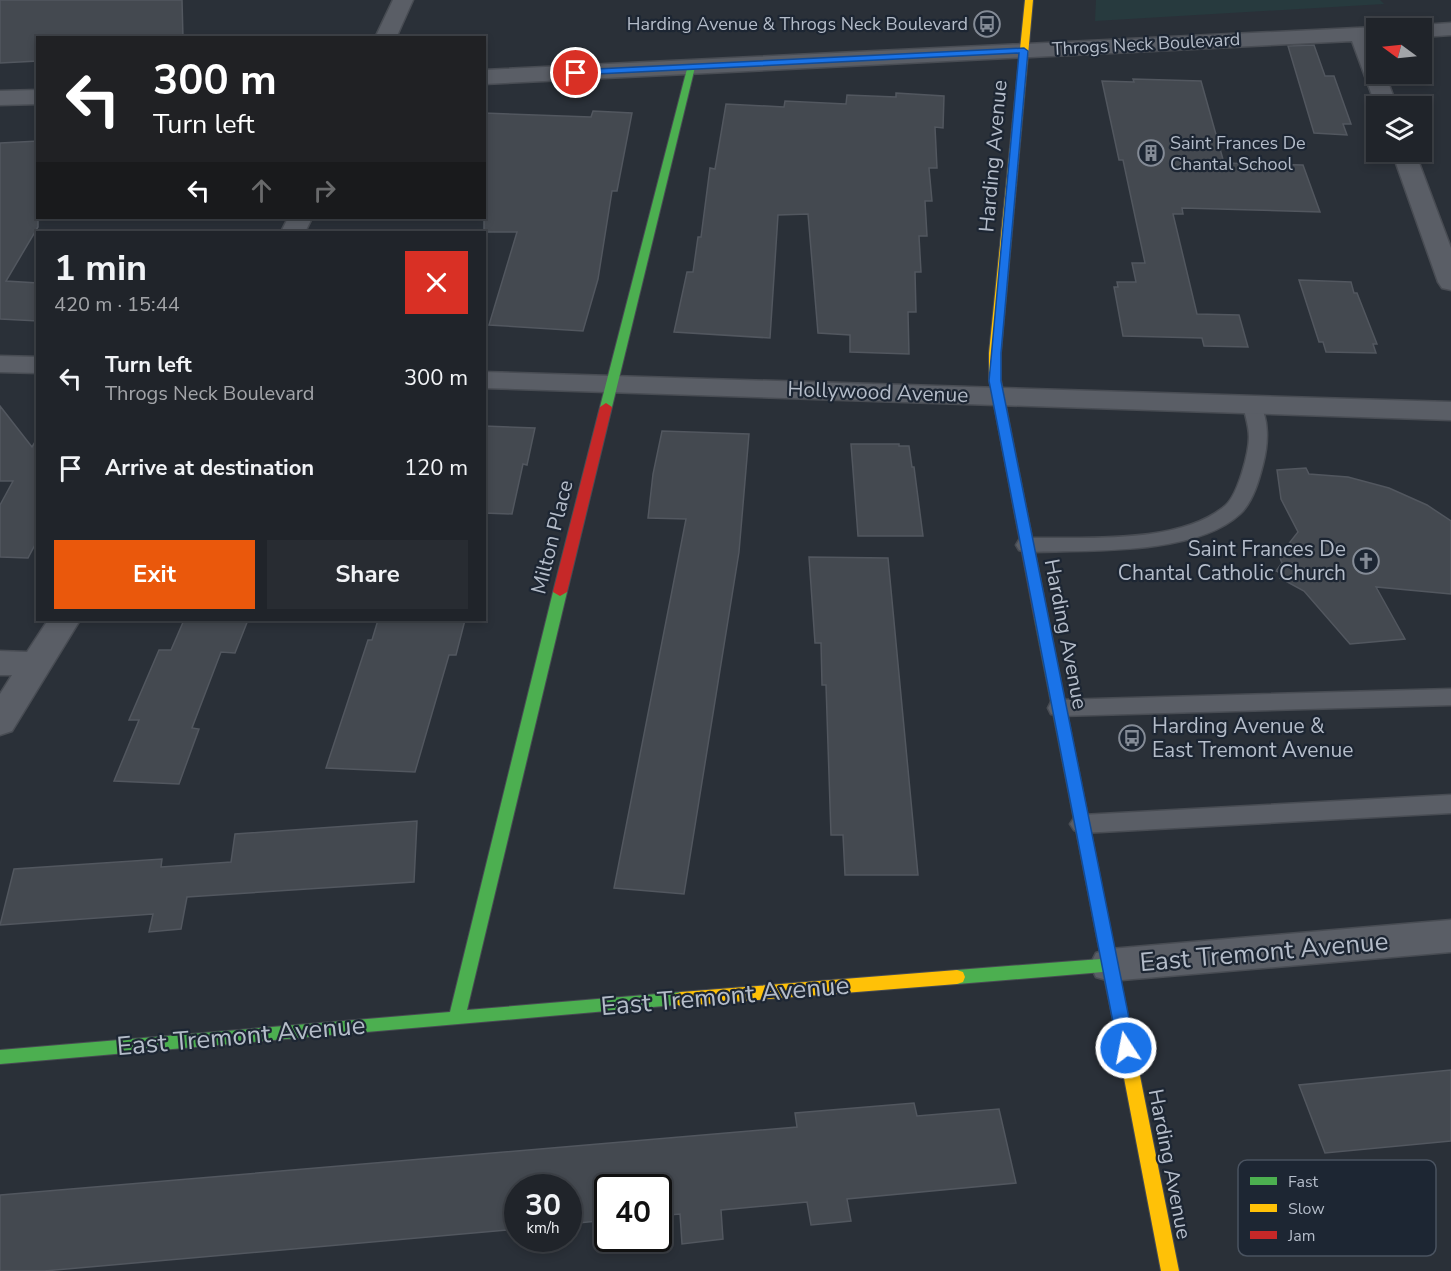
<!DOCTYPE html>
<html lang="en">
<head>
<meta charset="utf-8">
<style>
  body { margin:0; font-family:"Nunito Sans",sans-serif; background:#282c32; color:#f1f3f6; height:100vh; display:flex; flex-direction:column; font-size:22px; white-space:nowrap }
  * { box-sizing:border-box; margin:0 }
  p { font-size:20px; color:#a2a4a8 }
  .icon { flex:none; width:33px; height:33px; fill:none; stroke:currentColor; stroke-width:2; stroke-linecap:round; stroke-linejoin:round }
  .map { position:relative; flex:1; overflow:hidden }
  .side { position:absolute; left:36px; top:231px; width:450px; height:390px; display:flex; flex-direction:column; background:#20242a; border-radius:0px; box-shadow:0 3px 9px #0003,0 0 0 2px #3d4147 }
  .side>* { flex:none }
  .banner { position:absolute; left:36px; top:36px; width:450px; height:183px; border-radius:0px; box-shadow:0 3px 9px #0003,0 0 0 2px #3d4147; background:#202124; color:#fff; overflow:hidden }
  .needle { width:39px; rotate:285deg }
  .buttons { position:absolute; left:1366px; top:18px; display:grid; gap:12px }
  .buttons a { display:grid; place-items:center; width:66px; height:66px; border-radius:0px; background:#20242a; box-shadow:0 3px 9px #0003,0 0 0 2px #3d4147; font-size:30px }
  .speed { position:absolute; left:504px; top:1174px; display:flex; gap:12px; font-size:30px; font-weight:700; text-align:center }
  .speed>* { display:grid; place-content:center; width:78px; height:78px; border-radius:50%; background:#20242a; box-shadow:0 3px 9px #0003,0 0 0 2px #3d4147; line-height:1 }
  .speed small { font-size:15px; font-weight:400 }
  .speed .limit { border:3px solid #111; border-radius:9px; background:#fff; color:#111 }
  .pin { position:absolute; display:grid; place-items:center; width:51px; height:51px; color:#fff; margin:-26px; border:3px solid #fff; border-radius:50%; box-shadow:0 2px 6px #0007 }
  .me { position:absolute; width:66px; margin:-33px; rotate:349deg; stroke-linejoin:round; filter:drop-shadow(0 0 4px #0008) }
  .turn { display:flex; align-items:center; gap:21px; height:126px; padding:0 18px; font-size:27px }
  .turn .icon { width:78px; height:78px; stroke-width:2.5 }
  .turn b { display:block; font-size:42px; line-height:51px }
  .lanes { display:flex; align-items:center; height:57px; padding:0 18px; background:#0003; justify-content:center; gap:30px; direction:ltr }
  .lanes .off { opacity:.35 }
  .round { display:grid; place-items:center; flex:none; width:63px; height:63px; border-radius:0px; background:#282c32 }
  .head { display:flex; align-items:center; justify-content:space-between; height:102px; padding:0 18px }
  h1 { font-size:36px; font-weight:700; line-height:45px }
  .action { display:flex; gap:12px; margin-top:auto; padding:12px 18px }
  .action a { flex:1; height:69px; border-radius:0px; background:#ea580c; color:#fff; font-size:24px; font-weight:700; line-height:69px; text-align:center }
  .action a+a { background:#282c32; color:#f1f3f6 }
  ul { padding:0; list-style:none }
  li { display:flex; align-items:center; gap:18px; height:90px; padding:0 18px }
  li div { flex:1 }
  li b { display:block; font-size:22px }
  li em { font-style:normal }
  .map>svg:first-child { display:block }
  .green { fill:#273a3e }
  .building { fill:#444950; stroke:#52575f; stroke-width:1.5 }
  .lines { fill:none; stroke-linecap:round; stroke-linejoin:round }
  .lane-casing { stroke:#484c53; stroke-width:3 }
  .street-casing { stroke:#484c53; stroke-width:3 }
  .fast-casing { stroke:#484c53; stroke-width:2 }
  .slow-casing { stroke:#484c53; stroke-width:2 }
  .jam-casing { stroke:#484c53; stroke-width:2 }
  .lane { fill:#5a5e66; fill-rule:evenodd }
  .street { fill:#5a5e66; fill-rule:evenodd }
  .fast { fill:#4caf50; fill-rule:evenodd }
  .slow { fill:#ffc107; fill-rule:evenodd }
  .jam { fill:#c62828; fill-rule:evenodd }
  .route { fill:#1a73e8; stroke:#114b97; stroke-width:1.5 }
  .labels { text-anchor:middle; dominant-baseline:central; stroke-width:4.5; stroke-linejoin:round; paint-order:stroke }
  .far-poi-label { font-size:18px; fill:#b4bcc9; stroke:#1d2633; text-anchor:end }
  .far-street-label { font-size:18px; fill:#b4bcc9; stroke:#1d2633 }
  .street-label { font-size:21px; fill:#b4bcc9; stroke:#1d2633 }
  .poi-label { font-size:21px; fill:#b4bcc9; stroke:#1d2633; text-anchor:end }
  .near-street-label { font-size:26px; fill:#b4bcc9; stroke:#1d2633 }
  .key { fill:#1d2633; stroke:#4a5360; stroke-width:1.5 }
  .key-label { font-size:16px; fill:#b4bcc9 }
</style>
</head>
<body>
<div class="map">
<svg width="1451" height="1271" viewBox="0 0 1451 1271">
  <rect width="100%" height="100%" fill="#2a3038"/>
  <path class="green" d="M1096,0H1380L1384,4L1095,21Z"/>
  <path class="building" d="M0,0H182L183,38H38V61L0,63Z
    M1314,45L1325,76H1334L1351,124H1343L1347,135L1314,133L1288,46Z
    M1133,79L1201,81L1224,163L1303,165L1320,212L1182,208L1183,214H1173L1197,314L1239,315L1248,347L1204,346L1202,338L1123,336L1114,287H1118L1117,282H1136L1132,263H1145L1123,160H1119L1102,81L1134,82Z
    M896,93L944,96L943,128L935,127L937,168H929L932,201H925L927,236H919L921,272H915L916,312H908L909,354L850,352V335L818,333L808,214L778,215L770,338L674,332L687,272H693L698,237H701L710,168L715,169L726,104L784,107L785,101L846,104L847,95L896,97Z
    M593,111L632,113L617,191H612L598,279L583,331L489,325L517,232H484V113L591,117Z
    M38,141V227L6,281L38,283V321L0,319V143Z
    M1299,280L1351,282L1354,293H1357L1377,344H1373L1376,353L1326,352L1323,342H1319Z
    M0,406L32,447L38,437V539L28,558L0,557V505L13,481H0Z
    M484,426L535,428L527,465L523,464L512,514L484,513Z
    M662,431L749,434L739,552L684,894L614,888L686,519L648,518L653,474Z
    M851,444H899V446H909L912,467H914L923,536H858Z
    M1306,468L1309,474L1348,477L1389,488L1427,505L1451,521V594L1376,587L1405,639L1350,644L1304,591L1280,578L1283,574L1276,571L1282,563L1279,556L1298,532L1281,499L1277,470Z
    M809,557L888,558L918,875H845L843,835H831L826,685H822L821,643H815Z
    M184,620H248L235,653L221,652L192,728L199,729L179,784L114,781L139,720H129L159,650H171Z
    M378,620H465L456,655H449L415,772L326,768L368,640H372Z
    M417,821L414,882L187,897L181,929L149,932L153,914L0,925L14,869L162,859L161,867L231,862L235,834Z
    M1451,1070V1141L1325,1153L1299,1085Z
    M914,1103L917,1116L999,1109L1016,1183L847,1199L851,1221L811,1225L807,1202L721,1210L723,1239L682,1244L680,1214L658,1216V1188H608V1220L568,1224V1188H518V1229L44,1271H0V1195L797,1127L795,1113Z"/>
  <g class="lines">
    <g class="lane-casing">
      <path id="lane" d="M1252,400L1258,401C1270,419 1268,445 1263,464C1259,480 1253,502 1240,514C1195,556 1085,550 1026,552L1019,550L1016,545L1019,540L1026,538C1084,537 1181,545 1226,505C1238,494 1249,453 1249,437C1249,426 1245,415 1243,405L1246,401Z
        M1451,689V705L1059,716L1051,714L1048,708L1051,702L1059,700Z
        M1451,795V813L1082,833L1074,830L1070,824L1074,818L1082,815Z"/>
    </g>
    <g class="street-casing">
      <path id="street" d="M393,0H413L396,38H375Z
        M1451,23V35L1422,37V28H1413L1422,25Z
        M1377,27L1384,28H1377V39L1373,40L1377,51V74H1385L1397,106H1377V109L1352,41L484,84V70Z
        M38,90V104L0,105V91Z
        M1392,152H1415L1451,248V290L1442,288L1438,282Z
        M288,218H312L305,232H281Z
        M0,356L38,357V373L0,372Z
        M484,372L1451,402V420L484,388Z
        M48,620H80L12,731L0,735V694L12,675H0V651L27,652Z
        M1451,920V952L1110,981L1096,977L1090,965L1096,953L1110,949Z"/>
    </g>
    <g class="fast-casing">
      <path id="fast" d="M688,65L695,67L612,407L606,411L600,407Z
        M560,588L567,592L467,1010L681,992L687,994L689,999L687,1004L0,1064V1050L450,1012L553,592Z
        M1041,611L1048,616L1131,1031L1129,1036L1123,1038L1117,1036L1115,1031L1103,972L957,984L951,982L949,977L951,972L957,970L1101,959L1034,616Z"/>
    </g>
    <g class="slow-casing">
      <path id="slow" d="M1025,0H1033L1001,353V380L1008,416L1002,420L996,416L989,380V353Z
        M957,970L963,972L965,977L963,982L957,984L681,1006L675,1004L673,999L675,994L681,992Z
        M1123,1024L1129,1026L1131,1031L1179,1271H1161L1115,1031L1117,1026Z"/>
    </g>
    <g class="jam-casing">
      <path id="jam" d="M606,403L612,407L567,592L560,596L553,592L600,407Z
        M1002,412L1008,416L1048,616L1041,621L1034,616L996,416Z"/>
    </g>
    <use href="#lane" class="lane"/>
    <use href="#street" class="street"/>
    <use href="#fast" class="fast"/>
    <use href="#slow" class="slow"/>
    <use href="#jam" class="jam"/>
  </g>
  <path class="route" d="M1024,48L1028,51L1001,353V381L1135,1048L1132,1053L1126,1055L1120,1053L1118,1048L989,381L1019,53L576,75L572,73L576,70Z"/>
  <defs>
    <g id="bus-ring" transform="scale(1.35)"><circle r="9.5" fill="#1d2633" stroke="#848b96" stroke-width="1.5"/><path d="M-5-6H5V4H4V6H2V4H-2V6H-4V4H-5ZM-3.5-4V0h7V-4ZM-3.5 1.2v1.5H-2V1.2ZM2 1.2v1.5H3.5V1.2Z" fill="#848b96"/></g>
    <g id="building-ring" transform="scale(1.35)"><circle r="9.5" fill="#1d2633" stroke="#848b96" stroke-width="1.5"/><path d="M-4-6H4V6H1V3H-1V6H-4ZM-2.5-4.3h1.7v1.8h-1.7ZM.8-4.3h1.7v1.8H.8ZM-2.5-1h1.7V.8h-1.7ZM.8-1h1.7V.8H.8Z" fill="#848b96"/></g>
    <g id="church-ring" transform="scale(1.35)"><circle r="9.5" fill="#1d2633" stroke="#848b96" stroke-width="1.5"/><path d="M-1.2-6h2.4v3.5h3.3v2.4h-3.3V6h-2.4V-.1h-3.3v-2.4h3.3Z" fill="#848b96"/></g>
  </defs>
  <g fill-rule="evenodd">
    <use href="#bus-ring" x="987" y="24"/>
    <use href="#building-ring" x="1151" y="153"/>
    <use href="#church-ring" x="1366" y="561"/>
    <use href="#bus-ring" x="1132" y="738"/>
  </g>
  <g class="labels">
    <g class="far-poi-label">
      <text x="968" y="24">Harding Avenue &amp; Throgs Neck Boulevard</text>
      <text x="1170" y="143" text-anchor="start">Saint Frances De<tspan x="1170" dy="21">Chantal School</tspan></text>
    </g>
    <g class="far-street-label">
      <text transform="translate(1146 44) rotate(-3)">Throgs Neck Boulevard</text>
    </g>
    <g class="street-label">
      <text transform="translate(993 156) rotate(-85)">Harding Avenue</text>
      <text transform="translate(878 392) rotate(2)">Hollywood Avenue</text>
      <text transform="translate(552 537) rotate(-76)">Milton Place</text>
      <text transform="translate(1066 634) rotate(79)">Harding Avenue</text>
      <text transform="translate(1170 1164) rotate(79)">Harding Avenue</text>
    </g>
    <g class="poi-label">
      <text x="1346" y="549">Saint Frances De<tspan x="1346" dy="24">Chantal Catholic Church</tspan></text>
      <text x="1152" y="726" text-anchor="start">Harding Avenue &amp;<tspan x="1152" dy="24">East Tremont Avenue</tspan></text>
    </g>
    <g class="near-street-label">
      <text transform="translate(1264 952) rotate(-5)">East Tremont Avenue</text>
      <text transform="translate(725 996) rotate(-5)">East Tremont Avenue</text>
      <text transform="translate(241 1036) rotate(-5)">East Tremont Avenue</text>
    </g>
  </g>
  <rect x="1238" y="1160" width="198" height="96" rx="9" class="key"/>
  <rect x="1250" y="1177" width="27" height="8" fill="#4caf50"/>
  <rect x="1250" y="1204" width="27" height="8" fill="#ffc107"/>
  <rect x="1250" y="1231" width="27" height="8" fill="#c62828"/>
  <g class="key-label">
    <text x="1288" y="1187">Fast</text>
    <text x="1288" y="1214">Slow</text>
    <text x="1288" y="1241">Jam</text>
  </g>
</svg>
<div class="buttons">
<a><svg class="needle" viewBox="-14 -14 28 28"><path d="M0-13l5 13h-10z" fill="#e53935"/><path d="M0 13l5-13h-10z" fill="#a2a4a8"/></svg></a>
<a><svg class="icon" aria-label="layers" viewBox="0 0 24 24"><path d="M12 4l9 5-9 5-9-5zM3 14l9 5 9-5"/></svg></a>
</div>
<div class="speed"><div>30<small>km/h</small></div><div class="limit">40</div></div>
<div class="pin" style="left:576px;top:73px;background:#d93025"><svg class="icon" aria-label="arrive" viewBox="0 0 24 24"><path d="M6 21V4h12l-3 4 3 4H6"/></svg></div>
<svg class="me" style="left:1126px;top:1048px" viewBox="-20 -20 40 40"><circle r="17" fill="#1a73e8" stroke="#fff" stroke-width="3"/><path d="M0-11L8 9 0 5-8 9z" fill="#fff"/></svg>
<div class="banner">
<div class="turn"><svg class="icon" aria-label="left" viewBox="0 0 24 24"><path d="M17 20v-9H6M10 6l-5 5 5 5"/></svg><div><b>300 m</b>Turn left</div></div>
<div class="lanes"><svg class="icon" aria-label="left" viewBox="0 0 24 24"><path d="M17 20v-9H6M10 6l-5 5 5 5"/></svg><svg class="icon off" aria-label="ahead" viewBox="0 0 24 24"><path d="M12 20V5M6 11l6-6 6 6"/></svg><svg class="icon off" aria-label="right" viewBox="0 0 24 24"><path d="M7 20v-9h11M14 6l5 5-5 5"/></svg></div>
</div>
<section class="side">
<div class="head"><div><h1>1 min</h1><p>420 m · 15:44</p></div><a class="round" style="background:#d93025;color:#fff"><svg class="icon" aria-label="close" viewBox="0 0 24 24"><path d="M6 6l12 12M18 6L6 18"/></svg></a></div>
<ul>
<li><svg class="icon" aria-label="left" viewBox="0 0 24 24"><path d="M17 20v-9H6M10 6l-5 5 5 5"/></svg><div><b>Turn left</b><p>Throgs Neck Boulevard</p></div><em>300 m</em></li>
<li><svg class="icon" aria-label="arrive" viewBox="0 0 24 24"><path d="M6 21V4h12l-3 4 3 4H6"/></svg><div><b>Arrive at destination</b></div><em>120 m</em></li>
</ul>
<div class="action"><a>Exit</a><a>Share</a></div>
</section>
</div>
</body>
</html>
